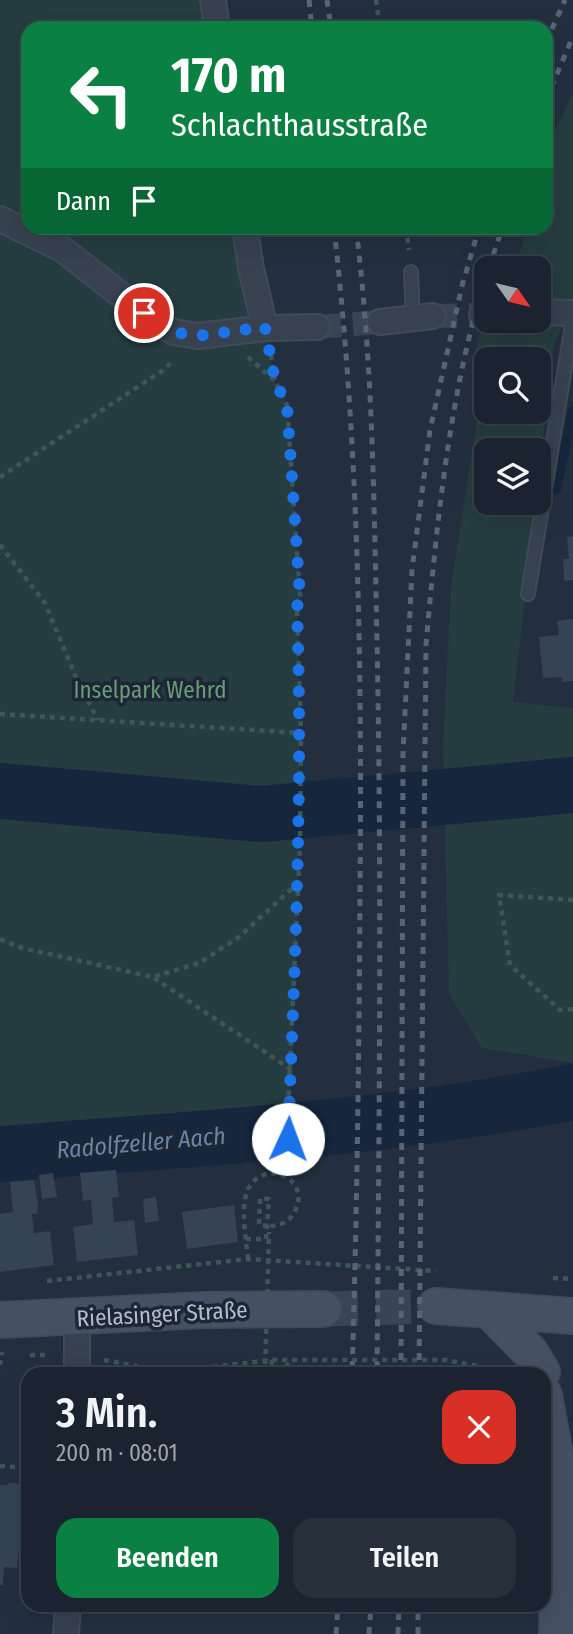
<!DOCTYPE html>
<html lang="de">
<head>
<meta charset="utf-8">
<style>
  body { margin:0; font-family:"Fira Sans Condensed",sans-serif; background:#272f3b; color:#f1f3f6; height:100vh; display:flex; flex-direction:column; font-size:26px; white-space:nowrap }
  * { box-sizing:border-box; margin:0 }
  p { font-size:23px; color:#9fa4aa }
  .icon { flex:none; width:38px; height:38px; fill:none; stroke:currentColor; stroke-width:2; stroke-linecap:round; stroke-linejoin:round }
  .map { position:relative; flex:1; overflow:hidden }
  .details { position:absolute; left:21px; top:1367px; width:530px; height:245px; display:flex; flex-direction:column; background:#1a232f; border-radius:21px; box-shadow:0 7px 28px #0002,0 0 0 2px #38404b }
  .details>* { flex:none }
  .banner { position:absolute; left:21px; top:21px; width:532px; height:214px; border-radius:21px; box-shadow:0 7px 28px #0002,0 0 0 2px #38404b; background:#0b8043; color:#fff; overflow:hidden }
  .needle { width:46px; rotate:124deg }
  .controls { position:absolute; left:474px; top:256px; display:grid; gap:14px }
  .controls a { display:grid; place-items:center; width:77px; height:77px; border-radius:14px; background:#1a232f; box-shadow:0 7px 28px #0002,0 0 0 2px #38404b; font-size:35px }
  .pin { position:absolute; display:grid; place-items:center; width:60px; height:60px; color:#fff; margin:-30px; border:4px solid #fff; border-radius:50%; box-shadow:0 2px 7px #0007 }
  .me { position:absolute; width:77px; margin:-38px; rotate:2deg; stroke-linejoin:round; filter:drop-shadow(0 0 5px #0008) }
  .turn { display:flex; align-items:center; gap:24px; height:147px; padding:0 35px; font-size:32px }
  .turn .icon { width:91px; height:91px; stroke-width:2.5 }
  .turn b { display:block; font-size:49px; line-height:60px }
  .then { display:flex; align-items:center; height:66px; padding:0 35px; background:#0003; gap:14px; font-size:26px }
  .round { display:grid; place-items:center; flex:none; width:74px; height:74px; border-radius:21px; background:#272f3b }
  .headline { display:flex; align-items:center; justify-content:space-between; height:119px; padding:0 35px }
  h1 { font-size:42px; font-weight:600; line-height:52px }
  .action { display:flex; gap:14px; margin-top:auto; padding:14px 35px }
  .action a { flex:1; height:80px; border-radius:21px; background:#0b8043; color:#fff; font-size:28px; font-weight:600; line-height:80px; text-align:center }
  .action a+a { background:#272f3b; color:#f1f3f6 }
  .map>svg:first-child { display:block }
  .green { fill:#253d40; fill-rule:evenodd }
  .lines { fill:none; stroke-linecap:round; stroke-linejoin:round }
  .stream { stroke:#15263d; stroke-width:10 }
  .river { stroke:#15263d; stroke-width:56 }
  .building { fill:#354355 }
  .street-tunnel { stroke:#394454; stroke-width:24; stroke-dasharray:24 12; stroke-linecap:butt }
  .secondary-tunnel { stroke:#394454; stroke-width:35; stroke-dasharray:35 18; stroke-linecap:butt }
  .lane-casing { stroke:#404a58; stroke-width:16 }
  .street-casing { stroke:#404a58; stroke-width:28 }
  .secondary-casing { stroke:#404a58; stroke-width:38 }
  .path { stroke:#3e5658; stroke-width:4.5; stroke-dasharray:5 5; stroke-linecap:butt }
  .lane { stroke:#37414f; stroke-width:12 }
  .street { stroke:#37414f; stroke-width:24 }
  .secondary { stroke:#455062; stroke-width:35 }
  .rail { stroke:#596576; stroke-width:5; stroke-dasharray:7 7; stroke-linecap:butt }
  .path-bridge { stroke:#3e5658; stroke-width:4.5; stroke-dasharray:5 5; stroke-linecap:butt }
  .route { stroke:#1a73e8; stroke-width:12; stroke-dasharray:0 21.6 }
  .labels { text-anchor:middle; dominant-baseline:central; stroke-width:7; stroke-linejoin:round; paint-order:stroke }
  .park-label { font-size:23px; fill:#699c75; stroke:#1c2634 }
  .street-label { font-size:23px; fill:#b3bcca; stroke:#1c2634 }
  .water-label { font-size:24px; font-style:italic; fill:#6a85aa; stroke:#1c2634 }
</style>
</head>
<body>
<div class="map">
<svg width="573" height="1634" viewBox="0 0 573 1634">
  <rect width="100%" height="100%" fill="#232f3f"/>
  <path class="green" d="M0,0H213L217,28H28V228H245L275,381L287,405L300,596L297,607C302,762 298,915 292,1070L290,1095L279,1131L0,1154Z
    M573,93V302L554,345L539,475V450H486V502H536L513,702L573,708V1063L482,1048L449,994L443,747L451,587L484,375L476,349L486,311V320H539V268H515L527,228H546V159L553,135ZM486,359H539V411H486Z"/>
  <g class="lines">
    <path class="stream" d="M556,489L573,411
      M572,785L573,784"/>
    <path class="river" d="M0,791L261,814L573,785
      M0,1154C191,1139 385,1129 573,1092"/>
  </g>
  <path class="building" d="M573,536V580L564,581L563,559H569L567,537Z
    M573,619V681L562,682V677L543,678L539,637L559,635L557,621Z
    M116,1170L119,1197L112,1198L114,1222L134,1220L138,1255L77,1262L73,1227L93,1224L91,1200L83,1201L80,1173Z
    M53,1173L57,1197L42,1199L39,1175Z
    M34,1180L38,1204L37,1214H32L34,1233L50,1231L54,1265L0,1272V1214L13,1212L10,1182Z
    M156,1197L159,1221L145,1223L143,1199Z
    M234,1205L238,1242L187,1249L182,1212Z
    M8,1483L26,1484L17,1568L4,1567L3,1585H0V1485H8Z"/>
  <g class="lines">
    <path class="street-tunnel" d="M433,316L482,315
      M317,327L380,322"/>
    <path class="secondary-tunnel" d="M323,1309L436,1306"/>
    <g class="lane-casing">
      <path id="lane" d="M411,272L413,318
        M528,594L573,318"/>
    </g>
    <g class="street-casing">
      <path id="street" d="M213,0L217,28
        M0,219L62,249L144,313L173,332L198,336L265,328L317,327
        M245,228L251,268L265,328
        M539,312L573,313
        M482,315H486
        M380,322L433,316
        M77,1374V1318
        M66,1634L68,1605"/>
    </g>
    <g class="secondary-casing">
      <path id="secondary" d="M436,1306L573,1316
        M489,1310L530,1352L542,1372
        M0,1320L204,1310L323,1309
        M544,1395L560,1482L557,1634"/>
    </g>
    <path class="path" d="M376,0L380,28
      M406,228L409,250
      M271,355L275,381L287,405L300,596L297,607L301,733L300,847L285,1175
      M248,357L275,381
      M0,477L162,371L173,361
      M0,545L45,603L77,680L98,720
      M0,714L301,733
      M573,900L499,895L510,965L560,1010L573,1009
      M0,939L22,948L153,977L199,963L239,937L298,883
      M154,978L292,1070
      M246,1239H266L269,1199L260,1198L259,1225L272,1226
      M248,1259C246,1239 242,1218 245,1199C253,1156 311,1173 296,1209C290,1221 285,1224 272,1226L269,1232
      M553,1278L573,1279
      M47,1281L248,1259L436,1271
      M30,1355H50
      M104,1360L169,1372L272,1360H446L487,1368L493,1374
      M272,1360L271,1372L277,1374
      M0,1365L2,1352
      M219,1366L220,1374
      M277,1372L296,1359
      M0,1466L28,1468"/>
    <use href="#lane" class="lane"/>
    <use href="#street" class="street"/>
    <use href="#secondary" class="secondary"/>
    <path class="rail" d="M309,0L312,28
      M327,0L331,28
      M546,42L565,0
      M546,100L573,36
      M334,228C359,450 362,672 360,895C359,1055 357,1214 352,1374
      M356,228C373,365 374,503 377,642C382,886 379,1130 377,1374
      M489,268L502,228
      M401,1374L403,753L412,570L430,430L462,286L479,228
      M419,1374L426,645C437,521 449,395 486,276
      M336,1634L338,1605
      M369,1634L371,1605
      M398,1634L399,1605
      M418,1634V1605"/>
    <path class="path-bridge" d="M265,1374L269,1232"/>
  </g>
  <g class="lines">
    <path class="route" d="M144,313L173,332L198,336L265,327L275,381L287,405L300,596L297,607C303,785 295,961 288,1139"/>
  </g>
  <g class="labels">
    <g class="park-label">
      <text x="150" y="690">Inselpark Wehrd</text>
    </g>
    <g class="street-label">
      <text transform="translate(162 1314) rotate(-3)">Rielasinger Straße</text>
    </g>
    <g class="water-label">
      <text transform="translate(141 1143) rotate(-5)">Radolfzeller Aach</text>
    </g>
  </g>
</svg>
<div class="controls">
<a><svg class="needle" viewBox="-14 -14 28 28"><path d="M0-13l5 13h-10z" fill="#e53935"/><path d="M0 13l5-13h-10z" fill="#9fa4aa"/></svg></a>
<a><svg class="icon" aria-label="search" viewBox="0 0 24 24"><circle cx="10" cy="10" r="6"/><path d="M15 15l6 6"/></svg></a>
<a><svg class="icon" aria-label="layers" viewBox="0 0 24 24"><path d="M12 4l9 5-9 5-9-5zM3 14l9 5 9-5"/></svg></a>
</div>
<div class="pin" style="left:144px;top:313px;background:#d93025"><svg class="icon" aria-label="arrive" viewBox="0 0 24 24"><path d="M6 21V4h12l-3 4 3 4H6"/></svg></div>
<svg class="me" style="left:288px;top:1139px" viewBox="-20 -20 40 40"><circle r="19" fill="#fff"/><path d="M0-13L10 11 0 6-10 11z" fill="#1a73e8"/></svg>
<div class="banner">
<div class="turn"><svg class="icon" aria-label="left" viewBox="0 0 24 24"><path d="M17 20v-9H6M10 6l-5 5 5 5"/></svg><div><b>170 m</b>Schlachthausstraße</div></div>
<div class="then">Dann<svg class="icon" aria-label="arrive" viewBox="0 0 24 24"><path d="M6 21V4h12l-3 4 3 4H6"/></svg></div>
</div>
<section class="details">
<div class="headline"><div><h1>3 Min.</h1><p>200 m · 08:01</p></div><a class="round" style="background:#d93025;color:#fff"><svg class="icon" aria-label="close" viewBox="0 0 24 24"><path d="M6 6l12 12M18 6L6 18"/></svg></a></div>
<div class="action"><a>Beenden</a><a>Teilen</a></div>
</section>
</div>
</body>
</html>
